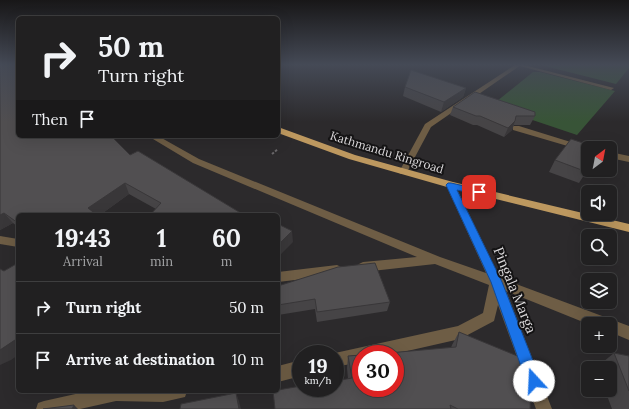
<!DOCTYPE html>
<html lang="en">
<head>
<meta charset="utf-8">
<style>
  body { margin:0; font-family:Lora,serif; background:#2d2d2e; color:#f1f3f6; height:100vh; display:flex; flex-direction:column; font-size:15px; white-space:nowrap }
  * { box-sizing:border-box; margin:0 }
  p { font-size:13px; color:#a2a3a5 }
  .icon { flex:none; width:22px; height:22px; fill:none; stroke:currentColor; stroke-width:2; stroke-linecap:round; stroke-linejoin:round }
  .map { position:relative; flex:1; overflow:hidden }
  .sheet { position:absolute; left:16px; top:213px; width:264px; height:180px; display:flex; flex-direction:column; background:#212021; border-radius:6px; box-shadow:0 4px 16px #0002,0 0 0 1px #3e3e3f }
  .sheet>* { flex:none }
  .hud { position:absolute; left:16px; top:16px; width:264px; height:122px; border-radius:6px; box-shadow:0 4px 16px #0002,0 0 0 1px #3e3e3f; background:#212021; color:#f1f3f6; overflow:hidden }
  .needle { width:26px; rotate:32deg }
  .controls { position:absolute; left:581px; top:141px; display:grid; gap:8px }
  .controls a { display:grid; place-items:center; width:36px; height:36px; border-radius:6px; background:#212021; box-shadow:0 4px 16px #0002,0 0 0 1px #3e3e3f; font-size:20px }
  .speed { position:absolute; left:292px; top:345px; display:flex; gap:8px; font-size:20px; font-weight:700; text-align:center }
  .speed>* { display:grid; place-content:center; width:52px; height:52px; border-radius:50%; background:#212021; box-shadow:0 4px 16px #0002,0 0 0 1px #3e3e3f; line-height:1 }
  .speed small { font-size:10px; font-weight:400 }
  .speed .limit { border:6px solid #d22; background:#fff; color:#111 }
  .pin { position:absolute; display:grid; place-items:center; width:34px; height:34px; color:#fff; margin:-17px; border-radius:8px; box-shadow:0 2px 6px #0006 }
  .me { position:absolute; width:44px; margin:-22px; rotate:340deg; stroke-linejoin:round; filter:drop-shadow(0 0 3px #0008) }
  .turn { display:flex; align-items:center; gap:14px; height:84px; padding:0 16px; font-size:18px }
  .turn .icon { width:52px; height:52px; stroke-width:2.5 }
  .turn b { display:block; font-size:28px; line-height:34px }
  .then { display:flex; align-items:center; height:38px; padding:0 16px; background:#0003; gap:8px; font-size:15px }
  .eta { display:flex; justify-content:space-evenly; align-items:center; height:68px; text-align:center }
  .eta b { font-size:24px; font-weight:700; line-height:28px }
  ul { padding:0; list-style:none }
  li { display:flex; align-items:center; gap:12px; height:52px; padding:0 16px; border-top:1px solid #3e3e3f }
  li div { flex:1 }
  li b { display:block; font-size:15px }
  li em { font-style:normal }
  .map>svg:first-child { display:block }
  .green { fill:#385437 }
  .lines { fill:none; stroke-linecap:round; stroke-linejoin:round }
  .path { stroke:#696769; stroke-width:2; stroke-dasharray:2.5 1.5; stroke-linecap:butt }
  .service { fill:#6e5d45; fill-rule:evenodd }
  .minor { fill:#6e5d45; fill-rule:evenodd }
  .trunk { fill:#bd985f; fill-rule:evenodd }
  .wall { fill:#464446 }
  .shaded-wall { fill:#393739 }
  .building { fill:#514f51; stroke:#393739 }
  .route { fill:#1a73e8; stroke:#114b97 }
  .labels { text-anchor:middle; dominant-baseline:central; stroke-width:4; stroke-linejoin:round; paint-order:stroke }
  .street-label { font-size:12px; fill:#dcdadc; stroke:#141314 }
  .near-street-label { font-size:14px; fill:#dcdadc; stroke:#141314 }
</style>
</head>
<body>
<div class="map">
<svg width="629" height="409" viewBox="0 0 629 409">
  <rect width="100%" height="100%" fill="#2c2a2c"/>
  <path class="green" d="M541,65H629V68L616,84Z
    M533,72H540L615,91L577,135L491,106Z"/>
  <g class="lines">
    <path class="path" d="M272,154L278,149"/>
    <path class="service" d="M516,65H524L614,88L611,90Z
      M513,126H519L590,148H588V152L513,130Z
      M610,152L629,156V162L610,158Z"/>
    <path class="minor" d="M515,65H521L431,127L407,172L406,174H400L399,172L425,124Z
      M148,136H158L199,159L440,257L486,273L446,185L451,182L454,183L500,278L629,326V340L610,332V324H588L506,291L552,409H536L498,305L494,321L460,339L394,354H361V362L335,367V354H332L335,353L458,326L483,313L489,285L435,264L363,272L359,270L357,267L359,264L363,262L417,257L193,163Z
      M0,236L18,239V247L0,244Z
      M337,265L341,267L343,270L341,273L337,275L278,282V272Z
      M301,360V376L278,382V366Z
      M89,391H187L185,397L163,402L116,401L80,409H36L38,403L44,401Z"/>
    <path class="trunk" d="M278,127L355,155L453,182L629,224V232L447,187L349,159L278,133Z"/>
  </g>
  <path class="wall" d="M0,65L130,155L244,215L156,209L129,194L100,215H18V227L13,223L0,230Z
    M405,87L466,88L463,97L441,112L403,96Z
    M453,107L535,116L530,125H514L512,130L504,137L477,125H473L450,115Z
    M555,160L588,169L579,183L549,172Z
    M278,286L390,302L387,311L317,322L315,309L278,315Z
    M459,332L530,409H275L348,379L347,368L348,356L451,348L452,345Z
    M614,353L629,356V409H612L605,390H610V368H598L597,367Z"/>
  <path class="shaded-wall" d="M466,88L463,97L441,112L444,102Z
    M515,121L512,130L504,137L508,128Z
    M125,183L129,194L100,215H92L88,208Z
    M4,213L13,223L0,230V215Z
    M292,231L293,242L278,257V245Z
    M18,338V355L11,360L0,365V350Z
    M236,393L239,401L241,409H239Z
    M74,405L78,409H72Z"/>
  <path class="building" d="M0,65H18V136H111L130,155L138,151L244,215H150L161,203L125,183L88,208L97,215H18V223L4,213L0,215Z
    M411,70L466,88L444,102L405,87Z
    M475,92L535,112V116H516L515,121L508,128L480,116H476L453,107Z
    M571,139L598,148H588V169L587,172L555,160Z
    M278,224L292,231L278,245Z
    M18,263V338L0,350V269L4,271Z
    M375,263L390,302L317,312L315,299L278,305V286L338,267Z
    M459,332L532,362L530,409H458L450,405L451,409H275L273,391H278V390L301,386V388H335V381L352,378L348,356L361,355V388H395V354H377L456,347Z
    M614,353L629,356V391Z
    M236,393L239,409H180L181,404Z
    M74,405L72,409H43Z"/>
  <linearGradient id="sky" x2="0" y2="1"><stop stop-color="#181718"/><stop offset="0.53" stop-color="#454a56"/><stop offset="1" stop-color="#454a56" stop-opacity="0"/></linearGradient>
  <rect width="629" height="122" fill="url(#sky)"/>
  <path class="route" d="M448,183H451L482,190L484,192L479,195L457,190L502,282L541,381L539,386L534,388L528,386L491,282L446,185Z"/>
  <g class="labels">
    <g class="street-label">
      <text transform="translate(387 152) rotate(17)">Kathmandu Ringroad</text>
    </g>
    <g class="near-street-label">
      <text transform="translate(515 290) rotate(68)">Pingala Marga</text>
    </g>
  </g>
</svg>
<div class="controls">
<a><svg class="needle" viewBox="-14 -14 28 28"><path d="M0-13l5 13h-10z" fill="#e53935"/><path d="M0 13l5-13h-10z" fill="#a2a3a5"/></svg></a>
<a><svg class="icon" aria-label="sound" viewBox="0 0 24 24"><path d="M4 9h4l5-4v14l-5-4H4zM17 9q2 3 0 6"/></svg></a>
<a><svg class="icon" aria-label="search" viewBox="0 0 24 24"><circle cx="10" cy="10" r="6"/><path d="M15 15l6 6"/></svg></a>
<a><svg class="icon" aria-label="layers" viewBox="0 0 24 24"><path d="M12 4l9 5-9 5-9-5zM3 14l9 5 9-5"/></svg></a>
<a>+</a>
<a>−</a>
</div>
<div class="speed"><div>19<small>km/h</small></div><div class="limit">30</div></div>
<div class="pin" style="left:479px;top:192px;background:#d93025"><svg class="icon" aria-label="arrive" viewBox="0 0 24 24"><path d="M6 21V4h12l-3 4 3 4H6"/></svg></div>
<svg class="me" style="left:534px;top:381px" viewBox="-20 -20 40 40"><circle r="19" fill="#fff"/><path d="M0-13L10 11 0 6-10 11z" fill="#1a73e8"/></svg>
<div class="hud">
<div class="turn"><svg class="icon" aria-label="right" viewBox="0 0 24 24"><path d="M7 20v-9h11M14 6l5 5-5 5"/></svg><div><b>50 m</b>Turn right</div></div>
<div class="then">Then<svg class="icon" aria-label="arrive" viewBox="0 0 24 24"><path d="M6 21V4h12l-3 4 3 4H6"/></svg></div>
</div>
<section class="sheet">
<div class="eta">
<div><b>19:43</b><p>Arrival</p></div>
<div><b>1</b><p>min</p></div>
<div><b>60</b><p>m</p></div>
</div>
<ul>
<li><svg class="icon" aria-label="right" viewBox="0 0 24 24"><path d="M7 20v-9h11M14 6l5 5-5 5"/></svg><div><b>Turn right</b></div><em>50 m</em></li>
<li><svg class="icon" aria-label="arrive" viewBox="0 0 24 24"><path d="M6 21V4h12l-3 4 3 4H6"/></svg><div><b>Arrive at destination</b></div><em>10 m</em></li>
</ul>
</section>
</div>
</body>
</html>
